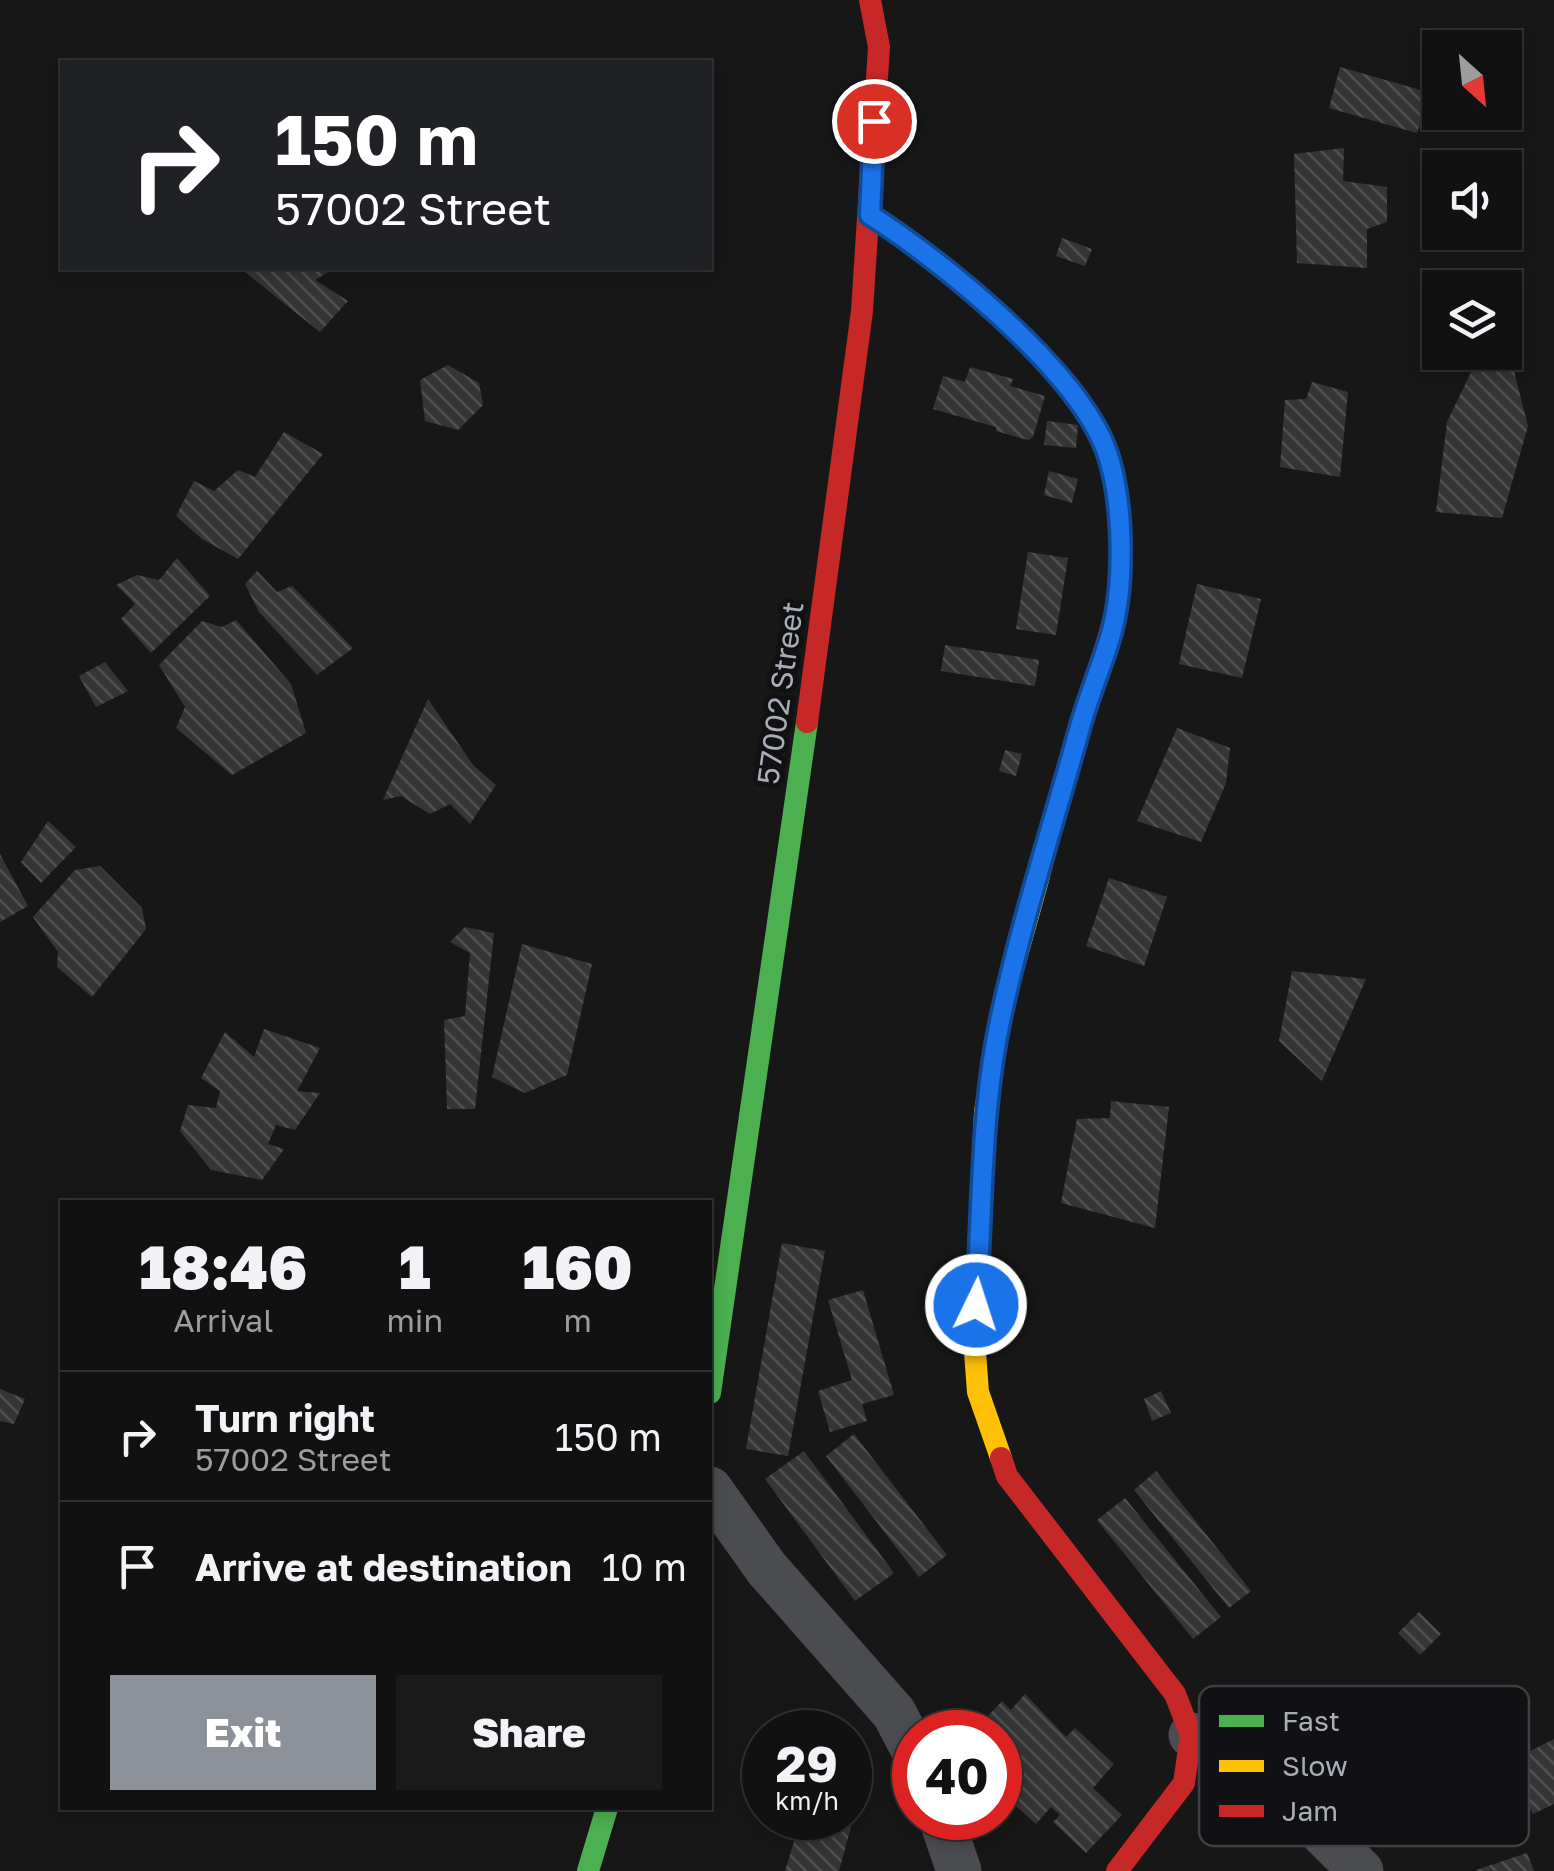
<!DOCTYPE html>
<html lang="en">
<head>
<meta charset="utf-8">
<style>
  body { margin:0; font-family:"Golos Text",sans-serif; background:#1a1a1a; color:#f1f3f6; height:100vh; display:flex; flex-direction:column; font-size:38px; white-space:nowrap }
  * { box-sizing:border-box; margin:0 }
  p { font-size:32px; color:#9c9d9f }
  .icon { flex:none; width:55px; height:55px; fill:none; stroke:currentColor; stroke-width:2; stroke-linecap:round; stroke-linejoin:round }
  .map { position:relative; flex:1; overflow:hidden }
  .side { position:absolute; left:60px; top:1200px; width:652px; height:610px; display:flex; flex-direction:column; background:#111; border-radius:0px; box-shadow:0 5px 15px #0003,0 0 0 2px #303131 }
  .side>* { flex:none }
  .top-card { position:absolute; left:60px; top:60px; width:652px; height:210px; border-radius:0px; box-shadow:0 5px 15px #0003,0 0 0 2px #303131; background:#202124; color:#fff; overflow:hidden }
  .needle { width:65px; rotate:153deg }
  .buttons { position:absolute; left:1422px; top:30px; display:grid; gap:20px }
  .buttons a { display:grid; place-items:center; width:100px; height:100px; border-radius:0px; background:#111; box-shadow:0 5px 15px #0003,0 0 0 2px #303131; font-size:50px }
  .speed { position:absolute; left:742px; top:1710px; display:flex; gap:20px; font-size:50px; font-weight:700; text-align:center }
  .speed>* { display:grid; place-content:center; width:130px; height:130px; border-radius:50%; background:#111; box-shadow:0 5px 15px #0003,0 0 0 2px #303131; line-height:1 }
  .speed small { font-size:25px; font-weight:400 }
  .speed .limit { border:15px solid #d22; background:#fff; color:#111 }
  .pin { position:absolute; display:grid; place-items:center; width:85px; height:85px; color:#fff; margin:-42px; border:5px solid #fff; border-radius:50%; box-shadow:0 2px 10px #0007 }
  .me { position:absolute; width:110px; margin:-55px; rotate:4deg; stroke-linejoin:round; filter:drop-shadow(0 0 8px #0008) }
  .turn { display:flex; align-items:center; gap:35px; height:210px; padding:0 50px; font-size:45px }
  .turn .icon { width:130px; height:130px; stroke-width:2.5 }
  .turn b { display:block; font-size:70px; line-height:85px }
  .eta { display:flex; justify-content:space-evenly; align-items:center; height:170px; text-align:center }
  .eta b { font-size:60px; font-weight:800; line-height:70px }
  .primary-button { display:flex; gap:20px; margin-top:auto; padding:20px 50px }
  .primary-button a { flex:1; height:115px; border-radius:0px; background:#8c9099; color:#fff; font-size:40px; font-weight:800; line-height:115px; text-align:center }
  .primary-button a+a { background:#1a1a1a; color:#f1f3f6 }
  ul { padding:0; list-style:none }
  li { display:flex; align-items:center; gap:30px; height:130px; padding:0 50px; border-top:2px solid #303131 }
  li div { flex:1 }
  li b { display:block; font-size:38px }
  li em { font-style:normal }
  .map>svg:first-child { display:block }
  .building { fill:url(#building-back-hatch) }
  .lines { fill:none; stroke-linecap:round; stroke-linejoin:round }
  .street { stroke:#4b4c50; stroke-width:45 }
  .fast { stroke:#4caf50; stroke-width:22 }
  .slow { stroke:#ffc107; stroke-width:22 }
  .jam { stroke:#c62828; stroke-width:22 }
  .route-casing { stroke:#114b97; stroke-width:25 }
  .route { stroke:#1a73e8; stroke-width:18 }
  .labels { text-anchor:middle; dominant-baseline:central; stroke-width:10; stroke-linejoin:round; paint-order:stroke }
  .street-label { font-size:30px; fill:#a8adb8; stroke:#111113 }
  .key { fill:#111113; stroke:#3e4045; stroke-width:2.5 }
  .key-label { font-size:28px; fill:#a8adb8 }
</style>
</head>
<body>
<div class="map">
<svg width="1554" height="1871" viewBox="0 0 1554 1871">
  <defs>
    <pattern id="building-back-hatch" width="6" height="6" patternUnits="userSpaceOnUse" patternTransform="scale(2.5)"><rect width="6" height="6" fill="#353536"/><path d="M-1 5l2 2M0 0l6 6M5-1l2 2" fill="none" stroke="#4f5051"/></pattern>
  </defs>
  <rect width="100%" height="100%" fill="#171717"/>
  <path class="building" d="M1340,67L1431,93L1417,133L1329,108Z
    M1344,148L1343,181L1387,187V222L1367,229V268L1297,263L1294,154Z
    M1062,238L1092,249L1085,266L1056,256Z
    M249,268H335L315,280L348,301L320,332L245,272Z
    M448,365L479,383L483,405L458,430L425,421L420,380Z
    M970,367L1013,379L1010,386L1045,396L1033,437L1028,440L996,431V427L933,409L943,376L965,382Z
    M1473,368L1514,371L1528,426L1502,518L1436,512L1447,422Z
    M1312,382L1348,392L1340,477L1280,467L1285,400L1306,399Z
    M1047,421L1078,425L1076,448L1044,445Z
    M284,432L323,454L238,559L202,539L176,516L194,481L214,491L238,470L255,477Z
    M1049,471L1078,479L1072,503L1044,495Z
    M1028,552L1068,558L1056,635L1016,629Z
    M177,558L210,596L151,653L121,619L135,604L116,585L137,575L159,580Z
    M257,571L277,592L292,586L353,648L317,675L259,612L245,584Z
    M1197,584L1261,599L1242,678L1179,664Z
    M236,620L291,684L306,733L232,775L176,728L185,707L159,665L202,621L222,627Z
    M945,645L1039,660L1035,686L941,671Z
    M105,662L128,691L96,707L79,676Z
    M428,699L473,765L496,785L470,824L450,804L430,814L401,796L383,800Z
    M1177,728L1230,748L1226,783L1201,842L1137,821Z
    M1005,750L1022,754L1016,776L999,771Z
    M48,821L76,847L41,883L21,862Z
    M0,854L28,906L0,922Z
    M100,866L142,908L146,929L92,997L57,967L58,952L33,917L75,870Z
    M1109,878L1167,897L1144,966L1086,946Z
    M465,927L494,933L475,1109H447L444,1020L465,1016L470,953L450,942Z
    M522,944L592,964L567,1075L525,1093L492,1077Z
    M1292,971L1366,979L1322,1081L1279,1041Z
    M264,1029L320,1048L297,1091L320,1093L295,1130L276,1125L268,1144L284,1149L262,1180L211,1170L180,1131L188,1105L216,1108L220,1091L201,1078L225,1032L254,1057Z
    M1111,1101L1169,1107L1155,1228L1061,1203L1077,1119L1110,1118Z
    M782,1243L825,1251L788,1456L746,1449Z
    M863,1290L894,1395L862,1404L867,1421L830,1432L818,1391L852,1380L828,1300Z
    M0,1389L25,1399L14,1424L0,1421Z
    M1161,1391L1171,1413L1152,1421L1144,1399Z
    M854,1434L947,1555L919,1577L826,1456Z
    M804,1451L894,1573L855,1601L765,1479Z
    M1156,1471L1251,1591L1229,1608L1134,1490Z
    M1125,1498L1221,1617L1193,1639L1097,1520Z
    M1419,1612L1441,1634L1420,1655L1398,1633Z
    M1025,1694L1066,1737L1075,1728L1114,1764L1093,1788L1122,1815L1086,1853L1053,1822L1060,1815L1051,1807L1036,1824L1000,1792L1011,1780L1000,1769V1732H973L1002,1701L1011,1710Z
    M1554,1739V1804L1533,1814L1507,1763Z
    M801,1818L851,1827L839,1871H785Z
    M1527,1853L1534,1871H1477L1476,1870Z"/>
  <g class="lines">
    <path class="street" d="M710,1489L767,1569L894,1713L915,1753
      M1191,1735L1295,1806L1361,1871
      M941,1818L959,1871"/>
    <path class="fast" d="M710,1393L807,722
      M588,1871L607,1808"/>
    <path class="slow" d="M1001,1458L978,1392L974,1339L985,1112L1001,1012L1039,876"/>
    <path class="jam" d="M870,215C940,260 1069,363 1102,441C1119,481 1122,532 1120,575C1118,619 1101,659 1088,700C1069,758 1055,817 1039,876
      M807,722L862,311L879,47L870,0
      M1001,1458L1007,1476L1175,1694L1191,1735L1184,1783L1117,1871"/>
  </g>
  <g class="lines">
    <g class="route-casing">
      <path id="route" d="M874,121L870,215C941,260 1067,363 1102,440C1125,491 1126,588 1109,641C1100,670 1088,698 1080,727C1054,822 1023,916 1002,1012C980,1108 983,1207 976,1305"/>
    </g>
    <use href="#route" class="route"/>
  </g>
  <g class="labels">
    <g class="street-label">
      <text transform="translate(780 693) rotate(-82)">57002 Street</text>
    </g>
  </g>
  <rect x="1199" y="1686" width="330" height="160" rx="15" class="key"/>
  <rect x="1219" y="1715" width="45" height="12" fill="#4caf50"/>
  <rect x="1219" y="1760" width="45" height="12" fill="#ffc107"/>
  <rect x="1219" y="1805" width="45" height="12" fill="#c62828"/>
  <g class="key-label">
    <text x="1282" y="1731">Fast</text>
    <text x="1282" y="1776">Slow</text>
    <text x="1282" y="1821">Jam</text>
  </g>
</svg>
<div class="buttons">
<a><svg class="needle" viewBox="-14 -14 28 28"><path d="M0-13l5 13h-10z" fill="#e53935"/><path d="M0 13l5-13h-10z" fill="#9c9d9f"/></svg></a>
<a><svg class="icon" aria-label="sound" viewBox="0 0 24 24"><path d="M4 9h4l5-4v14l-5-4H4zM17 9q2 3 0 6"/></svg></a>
<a><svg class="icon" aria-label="layers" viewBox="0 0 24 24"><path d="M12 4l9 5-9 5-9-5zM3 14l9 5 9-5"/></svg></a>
</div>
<div class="speed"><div>29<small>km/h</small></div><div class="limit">40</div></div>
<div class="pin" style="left:874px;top:121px;background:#d93025"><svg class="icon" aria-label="arrive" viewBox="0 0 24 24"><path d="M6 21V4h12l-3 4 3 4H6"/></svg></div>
<svg class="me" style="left:976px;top:1305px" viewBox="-20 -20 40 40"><circle r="17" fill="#1a73e8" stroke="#fff" stroke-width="3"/><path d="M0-11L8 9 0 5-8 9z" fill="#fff"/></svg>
<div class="top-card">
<div class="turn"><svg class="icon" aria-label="right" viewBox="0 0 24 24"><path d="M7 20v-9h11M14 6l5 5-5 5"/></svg><div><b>150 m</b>57002 Street</div></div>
</div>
<section class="side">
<div class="eta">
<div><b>18:46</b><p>Arrival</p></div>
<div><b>1</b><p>min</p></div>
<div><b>160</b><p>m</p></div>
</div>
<ul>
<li><svg class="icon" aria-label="right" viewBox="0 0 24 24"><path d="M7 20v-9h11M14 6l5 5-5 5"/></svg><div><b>Turn right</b><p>57002 Street</p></div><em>150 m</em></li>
<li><svg class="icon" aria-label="arrive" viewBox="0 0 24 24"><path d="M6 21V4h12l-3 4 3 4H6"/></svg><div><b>Arrive at destination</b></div><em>10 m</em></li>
</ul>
<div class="primary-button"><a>Exit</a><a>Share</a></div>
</section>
</div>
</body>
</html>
